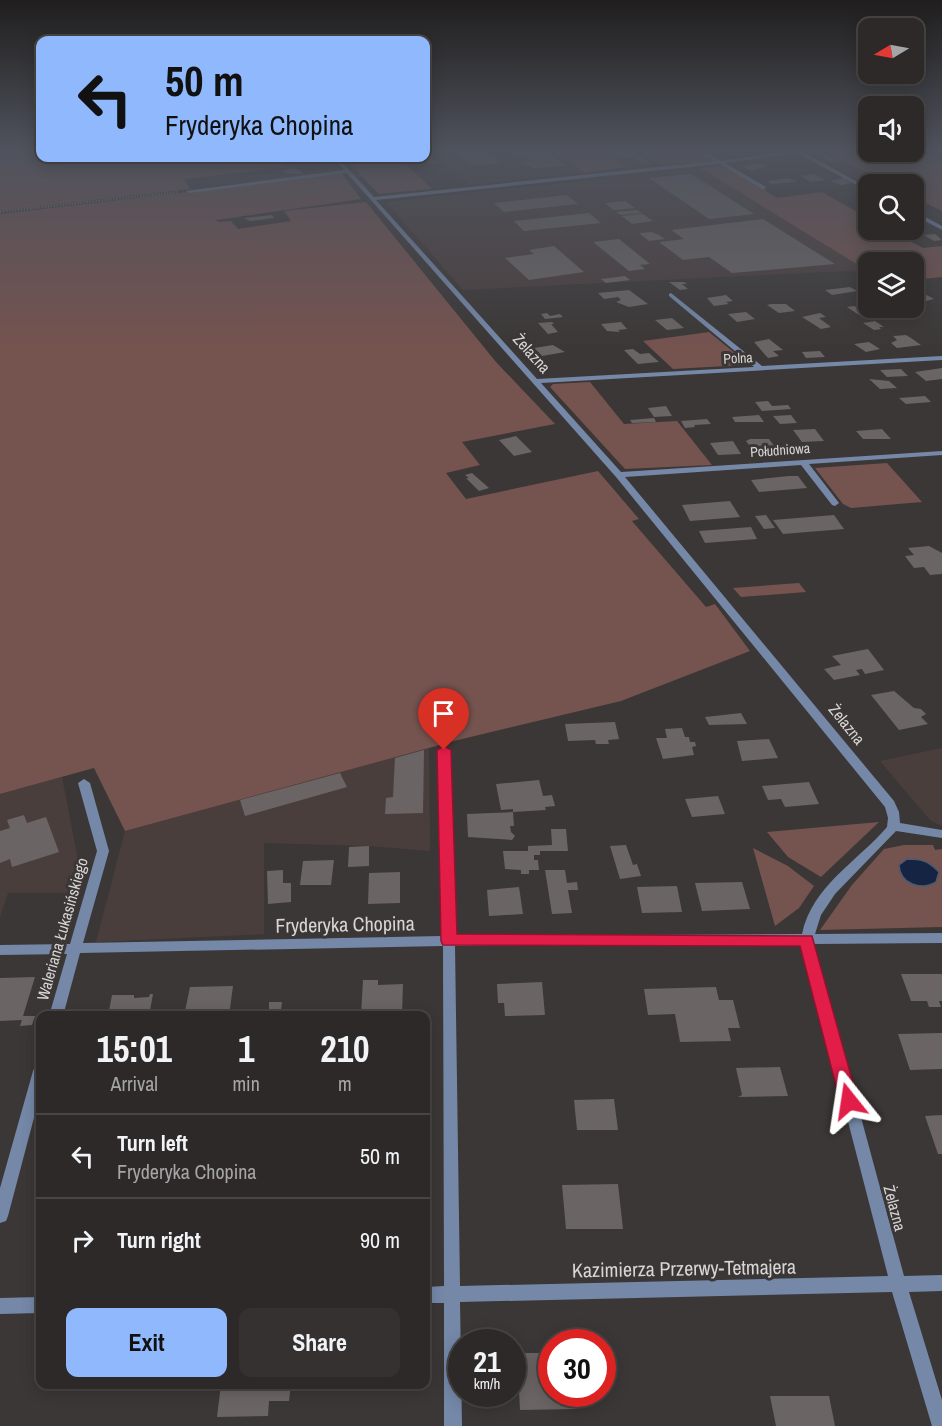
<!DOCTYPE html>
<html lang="en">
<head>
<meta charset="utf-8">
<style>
  body { margin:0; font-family:"Archivo Narrow",sans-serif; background:#343130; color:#f1f3f6; height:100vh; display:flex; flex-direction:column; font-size:22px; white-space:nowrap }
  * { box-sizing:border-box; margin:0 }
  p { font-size:20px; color:#a6a6a8 }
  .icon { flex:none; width:33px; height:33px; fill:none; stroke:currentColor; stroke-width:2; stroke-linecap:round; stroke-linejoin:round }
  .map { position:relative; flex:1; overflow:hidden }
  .sheet { position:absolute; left:36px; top:1011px; width:394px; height:378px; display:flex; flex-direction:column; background:#2c2928; border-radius:12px; box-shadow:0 3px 15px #0003,0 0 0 2px #484545 }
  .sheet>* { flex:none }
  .guide { position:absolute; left:36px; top:36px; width:394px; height:126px; border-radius:12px; box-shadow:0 3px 15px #0003,0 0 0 2px #484545; background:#90b8fd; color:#111; overflow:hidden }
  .needle { width:39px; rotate:260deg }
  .controls { position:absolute; left:858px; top:18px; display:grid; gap:12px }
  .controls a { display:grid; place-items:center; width:66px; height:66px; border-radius:12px; background:#2c2928; box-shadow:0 3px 15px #0003,0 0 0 2px #484545; font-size:30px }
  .speed { position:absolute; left:448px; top:1329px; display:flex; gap:12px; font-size:30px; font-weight:700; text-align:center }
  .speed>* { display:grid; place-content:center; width:78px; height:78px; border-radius:50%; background:#2c2928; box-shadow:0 3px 15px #0003,0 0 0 2px #484545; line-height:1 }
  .speed small { font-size:15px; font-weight:400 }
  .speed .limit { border:9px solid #d22; background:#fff; color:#111 }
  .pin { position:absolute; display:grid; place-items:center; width:51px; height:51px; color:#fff; margin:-62px -26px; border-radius:50% 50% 50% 0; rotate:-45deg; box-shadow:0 0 6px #0007 }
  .pin .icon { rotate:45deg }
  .me { position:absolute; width:66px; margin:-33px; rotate:345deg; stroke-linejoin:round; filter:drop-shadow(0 0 4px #0008) }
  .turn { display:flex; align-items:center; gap:21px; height:126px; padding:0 30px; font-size:27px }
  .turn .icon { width:78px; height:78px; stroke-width:2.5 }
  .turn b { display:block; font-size:42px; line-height:51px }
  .eta { display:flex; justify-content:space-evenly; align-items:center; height:102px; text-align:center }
  .eta b { font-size:36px; font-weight:700; line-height:42px }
  .action { display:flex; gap:12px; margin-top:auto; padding:12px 30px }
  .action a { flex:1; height:69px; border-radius:12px; background:#90b8fd; color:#111; font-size:24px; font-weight:700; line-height:69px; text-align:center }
  .action a+a { background:#343130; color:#f1f3f6 }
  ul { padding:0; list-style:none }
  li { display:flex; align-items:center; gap:18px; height:84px; padding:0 30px; border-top:2px solid #484545 }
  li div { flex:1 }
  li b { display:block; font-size:22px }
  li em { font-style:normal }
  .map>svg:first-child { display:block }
  .built { fill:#4a3e3d }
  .green { fill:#75534f }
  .water { fill:#142442; stroke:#4f596e; stroke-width:1.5 }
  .building { fill:#6a6564 }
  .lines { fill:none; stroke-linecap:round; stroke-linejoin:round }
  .path { stroke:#7b7776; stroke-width:2; stroke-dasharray:1.5 1.5; stroke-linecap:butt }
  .minor { fill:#7588a8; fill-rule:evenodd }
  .route { fill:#e11d48; stroke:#92132f; stroke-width:1.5 }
  .labels { text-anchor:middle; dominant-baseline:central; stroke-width:6; stroke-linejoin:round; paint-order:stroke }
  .far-street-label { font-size:14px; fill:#d8d5d5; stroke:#3b3736 }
  .street-label { font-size:16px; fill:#d8d5d5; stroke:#3b3736 }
  .near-street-label { font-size:20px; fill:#d8d5d5; stroke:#3b3736 }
</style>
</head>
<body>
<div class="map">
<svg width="942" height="1426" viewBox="0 0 942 1426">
  <rect width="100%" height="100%" fill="#3b3736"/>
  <path class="built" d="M431,150H553L585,173L469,185Z
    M602,150H638L661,165L628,167Z
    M700,168L867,270L463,290L386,202Z
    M429,748L430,851L369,846L264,843V934L96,942L125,831Z
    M942,748V826L930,820L880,761Z
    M62,777L79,865L74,893H8L0,917V794Z"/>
  <path class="green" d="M0,150H40V158H171L174,162L217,158H277L284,166L331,162L184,179L190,189L0,211Z
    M553,150H602L628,167L585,173Z
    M638,150H697L715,161L661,165Z
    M822,150H916L942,162V211L914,197V184H890Z
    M345,158H400L432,189L379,194Z
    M723,165L777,198L822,192L868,218V230H890L923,248L942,246V277L914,280V262H868V271L700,168Z
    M342,174L361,199L216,220L218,222L231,221L238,229L291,221L284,211L366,202L496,362L555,424L462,442L480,465L446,473L466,499L598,471L639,519L632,521L706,607L715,604L750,651L621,701L458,740L125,831L94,768L0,794V214Z
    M709,332L747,363L744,365L673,369L643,341Z
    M590,382L624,424L677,421L712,465L625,469L550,387L553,384Z
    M887,463L922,502L851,508L843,504L815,468Z
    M799,583L806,592L741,597L733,588Z
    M879,822L821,877L788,857L767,832Z
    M904,845H933L935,850L942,849V927L820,930L852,885L884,849Z
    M753,848L788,866L814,886L799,908L775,926Z"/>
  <path class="water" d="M907,859C922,859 928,861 939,872L936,882C921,891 900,884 899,865Z"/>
  <path class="building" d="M453,150H484L500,163L472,166Z
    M506,150H544L567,166L533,168L522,162L530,161L523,156L515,157Z
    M610,150H633L650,162L641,163L632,157L623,158Z
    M426,152L431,157L439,164L428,163L422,158H426Z
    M817,154H826L840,161L830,162Z
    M762,163L769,166L752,171L742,166Z
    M296,168L304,174H286L282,170Z
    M691,174L704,182L754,214L709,219L649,178Z
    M815,174L825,180L811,182L801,176Z
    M789,178L797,182L772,184L766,181Z
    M844,178L851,183L842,185L830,181Z
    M567,195L578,204L504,212L494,203Z
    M625,201L635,208L614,210L605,203Z
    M637,210L642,213L621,215L616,212Z
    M589,213L601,223L524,231L514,221Z
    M643,214L653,221L632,224L622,216Z
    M272,215L274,218L250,221L244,218Z
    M763,219L835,264L732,273L709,257L683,260L659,242L684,239L671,230Z
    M652,232L659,235L665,239L649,241L639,233Z
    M935,234L942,240L934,241L924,235Z
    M619,239L650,264L640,265L645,269L629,271L593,242Z
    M554,246L584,272L529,280L505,258L534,254L529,250Z
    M625,276L630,280L606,283L601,279Z
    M669,282H684L687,284H682L688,289L680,290Z
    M850,287L857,291L832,295L825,290Z
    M629,290L648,304L629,307L616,302L621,300L618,297L604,299L598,293Z
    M914,290H917L934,299L926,301L914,295Z
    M726,295L733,301L726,302L729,304L714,306L707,298Z
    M771,304H786L795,311L779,313L767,305Z
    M854,306L858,308L867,314L859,315L847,307Z
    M746,312L755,319L737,322L728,314Z
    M547,313L550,316L560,314L563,317L545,319L541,314Z
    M820,313L826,317L819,318L831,327L821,329L802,317Z
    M672,318L684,328L667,330L655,320Z
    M875,321L884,327H879L881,329L874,330L863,323Z
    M552,322L554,324H551L558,332L548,334L538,323Z
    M621,322L627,329L618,330L620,332L607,331L601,324Z
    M906,335L911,338L921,345L897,348L891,343L897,340L893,336Z
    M769,339L783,350L773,351L779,356L768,358L754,342Z
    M869,342L880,349L866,352L854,344Z
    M553,345L565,352L542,356L534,348Z
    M633,349L640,354L649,353L659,362L638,364L624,350Z
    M820,351L825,357L806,358L802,352Z
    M942,368V379L926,381L915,372Z
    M901,369L908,376L887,377L880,370Z
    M869,379L889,381L897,388L880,389Z
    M925,396L931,402L906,404L899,398Z
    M768,401L772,406L788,405L791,409L762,411L755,402Z
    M666,406L672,416L654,417L648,408Z
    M759,415L764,422H735L732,417Z
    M791,415L797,423L780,424L773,416Z
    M654,418L656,422L632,423L630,420Z
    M707,419L711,424L694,425L695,427L685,428L681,421Z
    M815,429L824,441L802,442L793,430Z
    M882,429L891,439H863L856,431Z
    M516,436L532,452L514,456L499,440Z
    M750,439H769L778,451L755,453L746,441Z
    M733,441L741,454L718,455L710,443Z
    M472,473L489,488L479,491L466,478H469L465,475Z
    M789,476H798L807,488L759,492L751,480Z
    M730,501L740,517L690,521L682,505Z
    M766,515L775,528L764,529L755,516Z
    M834,515L844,529L783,534L773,520Z
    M751,527L757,539L705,543L699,531Z
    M929,546L942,553V574L930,575L924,567L914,568L905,556L914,555L908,548Z
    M868,649L884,670L865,674L862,669L856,670L860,675L834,680L824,669L841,665L832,656Z
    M894,691L914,708L921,709L926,714L921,717L928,724L899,730L871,695Z
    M741,713L747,724L709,725L705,717Z
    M615,722L619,739L608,740L609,744H596L595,740L568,741L565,724Z
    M682,728L685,737H689L690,742H695L696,746L692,747L694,755L663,759L656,738H667L665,729Z
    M769,739L778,758L742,761L737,741Z
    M424,750L423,813L385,814L386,798L393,797L395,758Z
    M340,773L347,787L245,816L240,800Z
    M539,780L543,796L552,795L555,806L545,807L546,810L513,812V809L501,810L496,784Z
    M809,782L819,804L785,807L781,799L768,800L762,786Z
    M718,796L725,814L692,817L685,799Z
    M513,812L514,826H510L511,832L515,836L512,840L468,837L467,814Z
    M24,815L27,823L46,817L59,852L12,867L10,859L0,863V831L10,828L7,820Z
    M551,829H566L568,851H540V855H534V860H538L539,870H529V874H521V870L505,869L503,851H528V846L552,845Z
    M626,845L633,865L637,864L641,876L620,879L610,846Z
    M369,846V866L348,867L349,847Z
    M334,860L331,885H300L303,861Z
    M283,870V883H291V902L268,904L267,871Z
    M545,870H565L567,883L577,882L578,890H568L572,913L552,914Z
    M400,872V903L368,904L369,873Z
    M742,882L750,909L702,911L695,883Z
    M677,886L682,912L642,913L637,887Z
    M519,887L523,914L489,916L487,890Z
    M901,974H942V1001H939L941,1007H929L927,1001H911Z
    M35,977L23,1016H35L32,1025L20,1026L22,1020L0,1021V978Z
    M363,980H378V985L403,984L402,1014L361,1015Z
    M542,982L545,1015L505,1016L504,1003H498L497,984Z
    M233,986L229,1016H184L190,987Z
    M716,987L719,1000H733L740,1028H728L731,1041L680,1042L675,1014L648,1015L644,989Z
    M150,994H153L149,1016H108L112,995H134V998L149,997Z
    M269,1002H282L281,1010L326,1009L325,1016H257L258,1010H269Z
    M942,1033V1069L910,1070L898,1034Z
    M780,1067L788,1096L738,1097L742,1095L736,1068Z
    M614,1099L618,1130H577L574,1100Z
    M942,1115V1154H938L925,1116Z
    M618,1184L623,1229H566L562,1185Z
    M517,1353H552V1394H575L576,1409L520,1410Z
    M221,1384H291L289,1401H269L268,1416L217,1417Z
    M770,1396H829L835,1426H776Z"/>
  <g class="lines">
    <path class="path" d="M0,212L178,192"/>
    <path class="minor" d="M698,150H703L721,161L794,150H808L803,152L868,188V191L797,153L725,163L766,187L764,190L719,164L376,200L537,379L754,367L669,296V294L671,293L762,366L942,356V360L541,383L621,472L942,451V455L809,464L839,503L835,506L832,505L801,465L625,477L894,801L899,812L900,823L942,830V838L896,831L835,894L821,915L815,934L942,933V943L814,944L904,1276L942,1275V1291L909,1292L942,1400V1426H932L892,1292L460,1302L462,1426H444V1303H426V1287L444,1286L443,946L80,953L63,1016H49L67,954L0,955V945L70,944L97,851L78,783L84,779L90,783L109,851L83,943L442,936L439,750L444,746L449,750L455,936L802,934C812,886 858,861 887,827L888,818L885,807L616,477L347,173L189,193L186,191L344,170L334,158H338L374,197L715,161ZM802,944L888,1276L460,1286L455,946Z
      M914,211L942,226V230L914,215Z
      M40,1065V1095L8,1216L6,1221L0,1223V1188L33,1071L35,1067Z
      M40,1297V1313L0,1314V1298Z"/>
  </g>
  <linearGradient id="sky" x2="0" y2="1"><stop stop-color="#201e1e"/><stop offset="0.43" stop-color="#4f535d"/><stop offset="1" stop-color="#4f535d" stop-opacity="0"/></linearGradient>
  <rect width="942" height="349" fill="url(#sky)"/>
  <path class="route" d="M444,746L451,750L457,934L812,936L858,1101L856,1106L849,1109L842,1106L840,1101L800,946L443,945L441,941L437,750Z"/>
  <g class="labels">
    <g class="far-street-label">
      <text transform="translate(738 358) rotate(-3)">Polna</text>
      <text transform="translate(780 450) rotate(-4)">Południowa</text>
    </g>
    <g class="street-label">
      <text transform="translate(532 353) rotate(48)">Żelazna</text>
      <text transform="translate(847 724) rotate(51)">Żelazna</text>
      <text transform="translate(62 929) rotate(-74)">Waleriana Łukasińskiego</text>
      <text transform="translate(895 1208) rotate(75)">Żelazna</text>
    </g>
    <g class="near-street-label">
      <text transform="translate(345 924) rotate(-1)">Fryderyka Chopina</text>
      <text transform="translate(684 1268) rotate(-1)">Kazimierza Przerwy-Tetmajera</text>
    </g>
  </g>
</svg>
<div class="controls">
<a><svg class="needle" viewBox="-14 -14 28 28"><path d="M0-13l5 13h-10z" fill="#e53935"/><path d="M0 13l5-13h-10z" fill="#a6a6a8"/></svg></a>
<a><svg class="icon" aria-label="sound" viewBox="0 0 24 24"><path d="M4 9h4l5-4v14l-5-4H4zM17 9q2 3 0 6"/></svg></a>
<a><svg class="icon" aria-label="search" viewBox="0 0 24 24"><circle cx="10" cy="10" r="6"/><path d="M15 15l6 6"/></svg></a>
<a><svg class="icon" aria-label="layers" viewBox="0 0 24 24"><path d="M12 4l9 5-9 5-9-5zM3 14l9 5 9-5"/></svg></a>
</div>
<div class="speed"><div>21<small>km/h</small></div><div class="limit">30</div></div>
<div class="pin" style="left:444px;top:750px;background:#d93025"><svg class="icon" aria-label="arrive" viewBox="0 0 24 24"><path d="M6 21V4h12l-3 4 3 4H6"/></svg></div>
<svg class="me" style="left:849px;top:1101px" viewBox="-20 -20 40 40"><path d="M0-17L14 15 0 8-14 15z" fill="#e11d48" stroke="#fff" stroke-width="4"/></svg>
<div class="guide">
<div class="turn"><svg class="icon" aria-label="left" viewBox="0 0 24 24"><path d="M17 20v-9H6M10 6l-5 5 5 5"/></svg><div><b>50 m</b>Fryderyka Chopina</div></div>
</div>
<section class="sheet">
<div class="eta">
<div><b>15:01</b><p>Arrival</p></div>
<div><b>1</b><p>min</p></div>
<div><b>210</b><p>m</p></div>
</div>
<ul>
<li><svg class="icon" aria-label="left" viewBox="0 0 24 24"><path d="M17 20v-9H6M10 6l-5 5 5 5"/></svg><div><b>Turn left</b><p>Fryderyka Chopina</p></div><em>50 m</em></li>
<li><svg class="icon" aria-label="right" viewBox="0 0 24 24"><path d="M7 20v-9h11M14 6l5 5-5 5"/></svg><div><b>Turn right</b></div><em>90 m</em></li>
</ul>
<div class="action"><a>Exit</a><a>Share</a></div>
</section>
</div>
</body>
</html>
